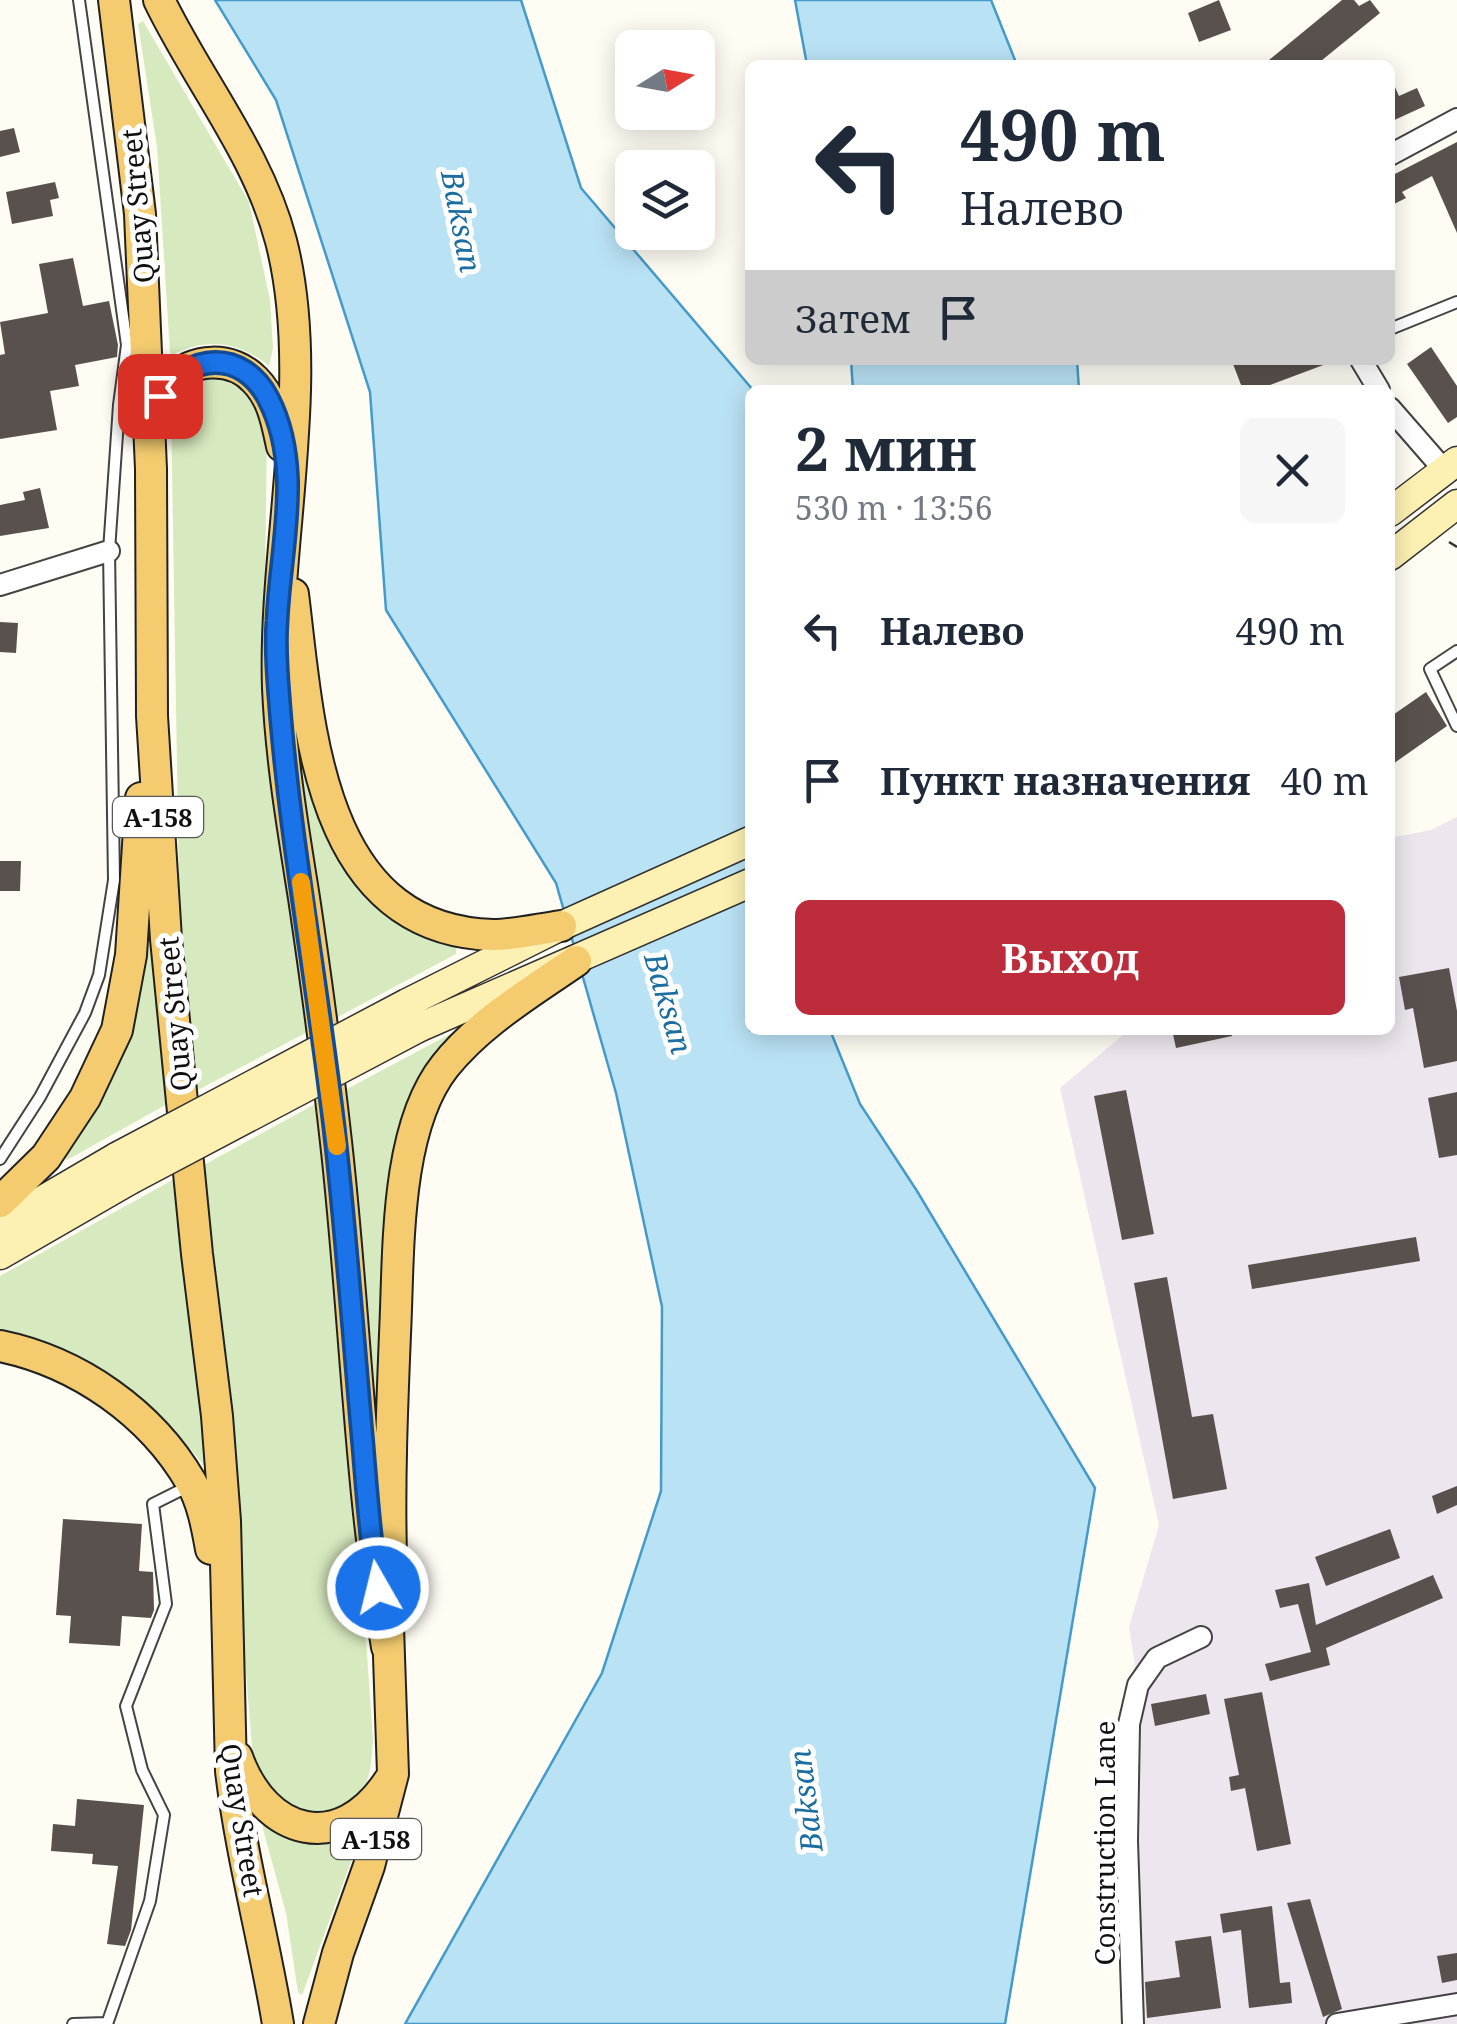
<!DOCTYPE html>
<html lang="ru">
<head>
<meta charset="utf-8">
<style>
  body { margin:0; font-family:"Noto Serif",serif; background:#f6f6f7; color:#1f2937; height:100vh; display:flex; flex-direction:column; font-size:38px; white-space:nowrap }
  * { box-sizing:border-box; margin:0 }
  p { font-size:32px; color:#747a83 }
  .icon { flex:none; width:55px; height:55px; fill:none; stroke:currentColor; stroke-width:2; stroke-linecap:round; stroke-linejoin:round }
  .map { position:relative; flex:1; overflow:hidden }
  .details { position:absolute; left:745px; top:385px; width:650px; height:650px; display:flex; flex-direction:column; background:#fff; border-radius:15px; box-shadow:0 5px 25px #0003 }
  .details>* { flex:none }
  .top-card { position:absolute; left:745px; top:60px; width:650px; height:305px; border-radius:15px; box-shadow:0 5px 25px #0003; background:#fff; color:#1f2937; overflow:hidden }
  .needle { width:65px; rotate:79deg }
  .fabs { position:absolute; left:615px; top:30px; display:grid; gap:20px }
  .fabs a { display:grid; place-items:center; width:100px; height:100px; border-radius:15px; background:#fff; box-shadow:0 5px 25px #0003; font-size:50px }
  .pin { position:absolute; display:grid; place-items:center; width:85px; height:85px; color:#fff; margin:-42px; border-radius:20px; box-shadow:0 5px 15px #0006 }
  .me { position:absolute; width:110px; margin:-55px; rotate:352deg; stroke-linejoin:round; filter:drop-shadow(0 0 8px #0008) }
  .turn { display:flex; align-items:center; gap:35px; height:210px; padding:0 50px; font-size:45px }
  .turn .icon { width:130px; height:130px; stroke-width:2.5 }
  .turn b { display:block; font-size:70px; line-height:85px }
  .then { display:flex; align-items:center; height:95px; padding:0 50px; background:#0003; gap:20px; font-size:38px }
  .round { display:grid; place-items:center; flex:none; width:105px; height:105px; border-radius:15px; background:#f6f6f7 }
  .headline { display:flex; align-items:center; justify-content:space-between; height:170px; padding:0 50px }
  h1 { font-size:60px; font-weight:700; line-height:75px }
  .primary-button { display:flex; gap:20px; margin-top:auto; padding:20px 50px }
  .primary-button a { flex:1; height:115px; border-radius:15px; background:#bd2c3b; color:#fff; font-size:40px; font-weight:700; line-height:115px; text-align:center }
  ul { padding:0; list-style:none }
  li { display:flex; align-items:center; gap:30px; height:150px; padding:0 50px }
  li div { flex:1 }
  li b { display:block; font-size:38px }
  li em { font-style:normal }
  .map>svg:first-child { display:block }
  .industrial { fill:#ede6ee }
  .green { fill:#d7e9be }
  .water { fill:#bae2f5; stroke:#449bc9; stroke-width:2.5 }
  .building { fill:#59514d }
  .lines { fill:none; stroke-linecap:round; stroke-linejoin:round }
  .service-casing { stroke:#434343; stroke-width:14 }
  .minor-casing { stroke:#434343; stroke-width:24 }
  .secondary-casing { stroke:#323232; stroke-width:31 }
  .primary-casing { stroke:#212121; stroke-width:34 }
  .path { stroke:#323232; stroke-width:2.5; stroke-dasharray:10 5; stroke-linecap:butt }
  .service { stroke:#fff; stroke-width:10 }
  .minor { stroke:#fff; stroke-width:20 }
  .secondary { stroke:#fcf0b2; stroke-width:28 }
  .primary { stroke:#f4cc6f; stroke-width:30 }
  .secondary-bridge-casing { stroke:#323232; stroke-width:31; stroke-linecap:butt }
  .secondary-bridge { stroke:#fcf0b2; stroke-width:28 }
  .route-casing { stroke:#114b97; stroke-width:25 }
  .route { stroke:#1a73e8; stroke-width:18 }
  .slow { stroke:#f59e0b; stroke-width:18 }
  .labels { text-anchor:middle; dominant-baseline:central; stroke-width:10; stroke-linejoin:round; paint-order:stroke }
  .shield { fill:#fff; stroke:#585858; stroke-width:2.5 }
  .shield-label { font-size:25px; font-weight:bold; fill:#101010 }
  .street-label { font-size:28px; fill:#101010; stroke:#fff }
  .water-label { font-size:30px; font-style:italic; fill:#1c6ea0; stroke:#fff }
</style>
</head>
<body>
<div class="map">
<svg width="1457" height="2024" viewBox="0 0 1457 2024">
  <rect width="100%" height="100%" fill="#fffcf4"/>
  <path class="industrial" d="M1457,817V2024H1133L1138,1685L1129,1627L1159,1525L1060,1088L1129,1030H1390V838L1431,830Z"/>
  <path class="green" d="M143,21L249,202L270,300L273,348L269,366C239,341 207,337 172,355L170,352L157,147L138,24Z
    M204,371L250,384L267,427L264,667L311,1030L194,1092L179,886L171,408L182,384Z
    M293,681L327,827L457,939L456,954L336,1018C318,906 297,794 293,681Z
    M147,854L169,1103L67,1160L61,1153C85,1120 112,1086 126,1047C146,990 143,915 147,854Z
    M454,1032L459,1037L417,1094L380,1488L347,1089Z
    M319,1102L355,1484L373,1740C371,1760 372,1785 354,1799C325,1823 275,1811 259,1778C254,1769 254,1756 252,1746L204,1165Z
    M176,1178L210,1473C153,1400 93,1349 0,1332V1276Z
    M268,1823L363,1829L302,1995L298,1992L286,1913L263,1829V1824Z"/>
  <path class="water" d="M215,0H521L581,188L753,390H750V1030H830L860,1104L917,1191L1095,1488L1005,2024H405L602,1673L661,1491L662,1307L616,1093L556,883L386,610L370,392L276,100Z
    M795,0H991L1017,65H807Z
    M851,360H1077L1079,390H853Z"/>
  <path class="building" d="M1219,0L1231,30L1199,42L1188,13Z
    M1342,0H1354L1359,6L1370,0L1380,13L1316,65H1263Z
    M1390,76L1399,96L1417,88L1425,106L1390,122Z
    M14,128L20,152L0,157V131Z
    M1457,142V233L1432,176L1402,192L1406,198L1390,206V169L1393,175Z
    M55,182L59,198L50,200L53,216L12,224L6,192Z
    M73,258L83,306L109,301L118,345L117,357L75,365L79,386L50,391L57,430L0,439V355L5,354L0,322L48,313L39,264Z
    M1431,347L1457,386V417L1448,423L1407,364Z
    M1244,360H1333L1334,361L1257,390H1243L1233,364Z
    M40,488L49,528L0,536V505L25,500L23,492Z
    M0,622L18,623L16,653L0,652Z
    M1426,692L1447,726L1390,766V717Z
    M0,861H21L20,891H0Z
    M1449,968L1457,1011V1061L1424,1068L1413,1008L1405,1010L1399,977Z
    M1172,1030H1232V1036L1176,1048Z
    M1126,1090L1154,1234L1122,1240L1094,1096Z
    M1457,1092V1155L1439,1158L1428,1098Z
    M1416,1237L1420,1261L1252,1289L1248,1265Z
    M1167,1277L1192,1417L1213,1414L1227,1489L1173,1499L1134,1283Z
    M1457,1486V1505L1437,1514L1432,1496Z
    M63,1519L142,1524L139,1571L153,1572L154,1610L151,1618L122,1616L120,1646L69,1643L71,1616L56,1615Z
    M1390,1529L1400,1558L1326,1586L1315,1557Z
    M1433,1575L1443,1598L1326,1648L1330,1665L1270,1681L1265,1664L1311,1652L1298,1604L1280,1608L1275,1590L1309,1583L1316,1625Z
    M1262,1692L1291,1844L1257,1851L1245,1788L1231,1791L1229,1777L1239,1775L1224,1699Z
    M1206,1694L1210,1714L1155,1726L1151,1704Z
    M77,1799L144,1805L131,1930L125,1946L107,1944L118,1866L92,1864L93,1854L51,1851L53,1824L75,1826Z
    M1310,1899L1342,2009L1323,2017L1287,1903Z
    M1272,1906L1280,1983L1290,1982L1292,2003L1249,2008L1241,1930L1223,1933L1220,1914Z
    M1211,1936L1221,2008L1147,2018L1145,1982L1180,1977L1175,1941Z
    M1457,1953V1980L1442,1983L1437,1956Z"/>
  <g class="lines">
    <g class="service-casing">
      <path id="service" d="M1390,329L1457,302
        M1457,651L1430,669L1457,726
        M0,1159L40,1097L85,1013L99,975L114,880L109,551L119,405L127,345L79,0
        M73,2024L107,2023
        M107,2024L150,1901L164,1815L142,1770L126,1706L166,1604L153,1504L187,1487"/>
    </g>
    <g class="minor-casing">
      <path id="minor" d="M1390,155L1457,119
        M1361,360L1379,390
        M1390,408L1445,471
        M0,585L109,551
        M1133,2024L1127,1841L1129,1724L1138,1685L1157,1658L1201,1637
        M1337,2024L1457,2004"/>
    </g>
    <g class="secondary-casing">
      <path id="secondary" d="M1390,512L1457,461
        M1390,556L1457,504
        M407,1003L561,926L750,841
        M418,1028L750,883
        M0,1225L118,1156
        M0,1255L130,1180"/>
    </g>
    <g class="primary-casing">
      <path id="primary" d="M114,0L140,214L151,469L152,716L166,939L197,1254L217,1416L225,1521L231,1771C241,1856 264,1939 278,2024
        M159,0C198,81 258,153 281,241C317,380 273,546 278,688C281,758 293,829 304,898C316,979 327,1061 336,1142C355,1310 359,1480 387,1647
        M152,417C157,405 160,392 170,382C192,357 232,356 255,380C273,398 277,423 282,446
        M293,594C309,722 316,930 493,935C515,935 539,929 561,926
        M0,1202L46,1157L85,1098L117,1030L131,955L141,798
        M0,1346C78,1362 151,1413 191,1482C203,1503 207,1527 211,1549
        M391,1556C389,1482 392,1408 395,1334C399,1256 394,1130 445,1066C479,1023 530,993 576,961
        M237,1757C265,1836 340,1856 389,1781
        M319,2024L338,1953L369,1866L393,1774L388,1627"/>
    </g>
    <path class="path" d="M1449,542L1457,547"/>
    <use href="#service" class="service"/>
    <use href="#minor" class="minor"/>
    <use href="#secondary" class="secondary"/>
    <use href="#primary" class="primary"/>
    <g class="secondary-bridge-casing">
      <path id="secondary-bridge" d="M118,1156L407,1003
        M130,1180L418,1028"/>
    </g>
    <use href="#secondary-bridge" class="secondary-bridge"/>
  </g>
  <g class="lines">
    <g class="route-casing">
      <path id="route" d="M160,396C189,353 242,349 268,398C304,467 280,548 277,621C275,646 277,672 279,696C290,847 320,995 336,1145C347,1245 354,1346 363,1446C367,1494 370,1541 378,1588"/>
    </g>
    <use href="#route" class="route"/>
    <path class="slow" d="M301,882L337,1146"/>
  </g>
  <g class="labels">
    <g class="shield">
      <rect x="113" y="797" width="90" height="40" rx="8"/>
      <rect x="331" y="1819" width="90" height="40" rx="8"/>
    </g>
    <g class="shield-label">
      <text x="158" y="817">А-158</text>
      <text x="376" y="1839">А-158</text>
    </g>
    <g class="street-label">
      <text transform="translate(137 206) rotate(-95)">Quay Street</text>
      <text transform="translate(174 1014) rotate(-95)">Quay Street</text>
      <text transform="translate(243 1820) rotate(81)">Quay Street</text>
      <text transform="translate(1104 1843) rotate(-90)">Construction Lane</text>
    </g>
    <g class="water-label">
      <text transform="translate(462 221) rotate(79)">Baksan</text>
      <text transform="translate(669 1003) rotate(74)">Baksan</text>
      <text transform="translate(805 1801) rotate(-97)">Baksan</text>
    </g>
  </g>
</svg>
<div class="fabs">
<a><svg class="needle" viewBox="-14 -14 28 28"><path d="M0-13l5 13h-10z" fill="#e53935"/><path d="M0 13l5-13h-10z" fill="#747a83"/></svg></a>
<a><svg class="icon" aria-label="layers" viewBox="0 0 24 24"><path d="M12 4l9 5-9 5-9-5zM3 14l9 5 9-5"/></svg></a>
</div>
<div class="pin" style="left:160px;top:396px;background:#d93025"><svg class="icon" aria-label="arrive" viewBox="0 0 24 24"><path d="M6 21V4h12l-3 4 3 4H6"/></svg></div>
<svg class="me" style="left:378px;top:1588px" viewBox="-20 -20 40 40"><circle r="17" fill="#1a73e8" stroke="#fff" stroke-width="3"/><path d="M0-11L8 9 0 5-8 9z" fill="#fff"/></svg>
<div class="top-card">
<div class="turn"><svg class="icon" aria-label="left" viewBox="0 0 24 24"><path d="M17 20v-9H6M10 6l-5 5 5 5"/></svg><div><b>490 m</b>Налево</div></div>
<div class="then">Затем<svg class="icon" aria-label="arrive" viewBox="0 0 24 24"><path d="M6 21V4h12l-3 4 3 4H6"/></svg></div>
</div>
<section class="details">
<div class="headline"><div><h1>2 мин</h1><p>530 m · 13:56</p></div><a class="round"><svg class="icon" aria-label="close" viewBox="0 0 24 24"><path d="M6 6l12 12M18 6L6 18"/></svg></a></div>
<ul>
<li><svg class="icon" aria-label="left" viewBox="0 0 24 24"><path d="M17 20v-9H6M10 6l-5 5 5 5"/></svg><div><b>Налево</b></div><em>490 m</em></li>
<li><svg class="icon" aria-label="arrive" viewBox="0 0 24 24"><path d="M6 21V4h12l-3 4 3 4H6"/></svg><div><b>Пункт назначения</b></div><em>40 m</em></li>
</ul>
<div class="primary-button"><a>Выход</a></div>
</section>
</div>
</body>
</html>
